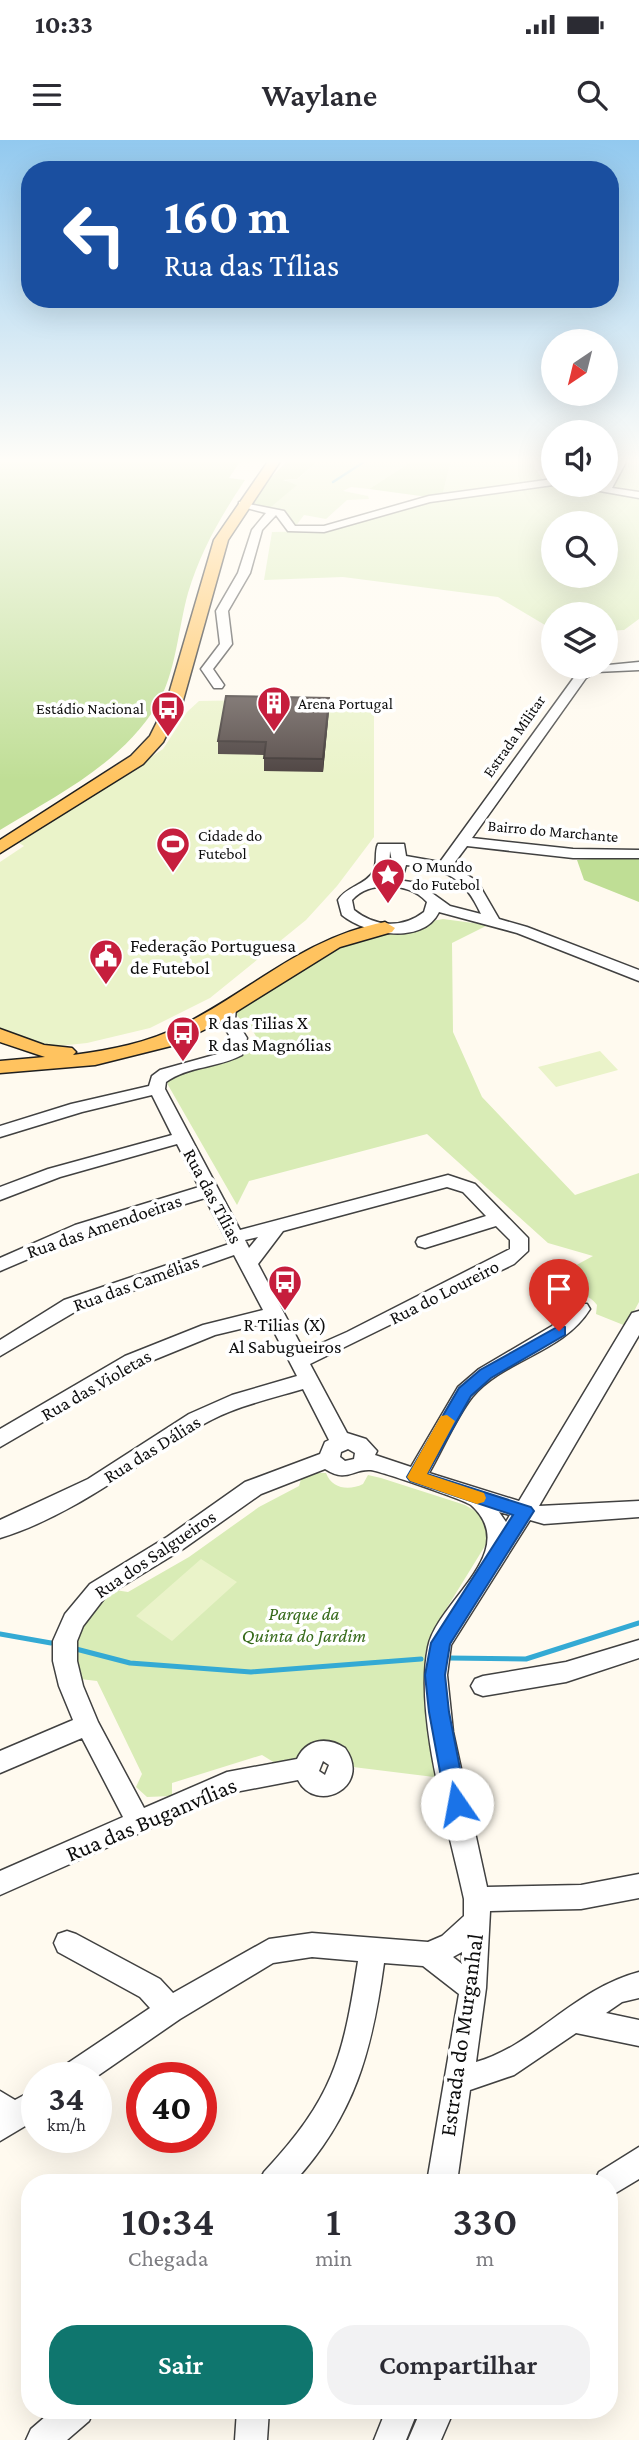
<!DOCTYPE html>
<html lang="pt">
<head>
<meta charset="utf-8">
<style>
  body { margin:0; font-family:"Crimson Pro",serif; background:#f2f2f3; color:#2b2b33; height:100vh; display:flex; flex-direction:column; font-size:26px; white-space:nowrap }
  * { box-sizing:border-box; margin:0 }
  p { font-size:23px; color:#7c7c81 }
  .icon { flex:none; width:38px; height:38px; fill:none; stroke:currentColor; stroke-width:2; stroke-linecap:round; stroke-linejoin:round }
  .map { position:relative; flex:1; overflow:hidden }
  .panel { position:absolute; left:21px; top:2034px; width:597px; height:245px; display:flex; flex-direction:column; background:#fff; border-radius:28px; box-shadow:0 7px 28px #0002 }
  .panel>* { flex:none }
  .banner { position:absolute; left:21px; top:21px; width:598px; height:147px; border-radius:28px; box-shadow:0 7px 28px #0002; background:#1a4fa0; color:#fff; overflow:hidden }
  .needle { width:46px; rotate:215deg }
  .fabs { position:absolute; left:541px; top:189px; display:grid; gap:14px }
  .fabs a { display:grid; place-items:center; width:77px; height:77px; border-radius:50%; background:#fff; box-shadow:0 7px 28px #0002; font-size:35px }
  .speed { position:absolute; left:21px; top:1922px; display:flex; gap:14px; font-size:35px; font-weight:700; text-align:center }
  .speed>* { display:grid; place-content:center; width:91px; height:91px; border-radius:50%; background:#fff; box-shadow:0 7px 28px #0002; line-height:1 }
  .speed small { font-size:18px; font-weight:400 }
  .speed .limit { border:10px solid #d22; background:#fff; color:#111 }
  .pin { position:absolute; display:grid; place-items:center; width:60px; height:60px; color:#fff; margin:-72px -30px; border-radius:50% 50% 50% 0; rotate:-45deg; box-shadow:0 0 7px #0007 }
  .pin .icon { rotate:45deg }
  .me { position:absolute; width:77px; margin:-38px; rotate:348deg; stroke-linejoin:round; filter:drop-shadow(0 0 5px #0008) }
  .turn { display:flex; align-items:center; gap:24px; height:147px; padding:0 28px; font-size:32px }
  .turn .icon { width:91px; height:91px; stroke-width:2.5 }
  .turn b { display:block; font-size:49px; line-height:60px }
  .eta { display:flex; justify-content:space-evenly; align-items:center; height:119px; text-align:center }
  .eta b { font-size:42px; font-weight:600; line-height:49px }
  .button { display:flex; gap:14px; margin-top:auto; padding:14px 28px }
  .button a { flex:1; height:80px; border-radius:28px; background:#0f766e; color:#fff; font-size:28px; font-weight:600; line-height:80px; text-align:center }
  .button a+a { background:#f2f2f3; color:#2b2b33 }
  .status { display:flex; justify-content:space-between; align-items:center; height:49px; padding:0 35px; background:#fff; direction:ltr }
  .status svg { height:19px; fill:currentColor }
  header { display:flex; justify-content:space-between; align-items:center; height:91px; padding:0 28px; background:#fff; font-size:32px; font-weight:600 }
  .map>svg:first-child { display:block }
  .green { fill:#d9ecb6; fill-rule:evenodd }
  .forest { fill:#bfde95 }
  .pitch { fill:#eaf3c9 }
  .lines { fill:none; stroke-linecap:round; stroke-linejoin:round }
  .stream-far1 { stroke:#34aad4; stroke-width:2.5 }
  .stream { stroke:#34aad4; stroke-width:5 }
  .minor-casing { stroke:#414141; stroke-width:3 }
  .major-casing { stroke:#1f1f1f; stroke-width:3 }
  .minor { fill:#fff; fill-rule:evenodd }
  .major { fill:#ffc35f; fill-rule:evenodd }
  .wall { fill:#4c4240 }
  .shaded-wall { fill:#3e3634 }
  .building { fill:#584d4a; stroke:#3e3634; stroke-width:2 }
  .route { fill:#1a73e8; stroke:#114b97; stroke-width:2 }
  .slow { fill:#f59e0b }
  .labels { text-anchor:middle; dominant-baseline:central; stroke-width:7; stroke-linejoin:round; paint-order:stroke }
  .far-poi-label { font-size:16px; fill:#0e0e0e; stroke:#fff; text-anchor:start }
  .far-street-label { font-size:16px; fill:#0e0e0e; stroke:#fff }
  .poi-label { font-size:19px; fill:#0e0e0e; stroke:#fff; text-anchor:start }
  .street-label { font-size:19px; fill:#0e0e0e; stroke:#fff }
  .park-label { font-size:19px; font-style:italic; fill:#366a1a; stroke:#fff }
  .near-street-label { font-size:23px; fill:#0e0e0e; stroke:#fff }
</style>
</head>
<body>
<div class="status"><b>10:33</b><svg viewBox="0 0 49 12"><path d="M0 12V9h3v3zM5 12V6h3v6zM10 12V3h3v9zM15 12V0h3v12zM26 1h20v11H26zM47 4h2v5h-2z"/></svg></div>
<header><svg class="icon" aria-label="menu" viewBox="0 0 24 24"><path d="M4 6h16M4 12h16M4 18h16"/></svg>Waylane<svg class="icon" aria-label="search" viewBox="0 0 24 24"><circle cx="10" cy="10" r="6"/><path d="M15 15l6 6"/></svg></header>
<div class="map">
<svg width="639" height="2300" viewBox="0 0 639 2300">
  <rect width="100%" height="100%" fill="#fffaef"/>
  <path class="green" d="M319,320H414L369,349L351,347L343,351L368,356L369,359L347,360L326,379L304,375L295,387L283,372L270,368L296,345L282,341L298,339Z
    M451,320H530L544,342L606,350L624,320H639V479L624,490L606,491V474H553V506L550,507V488L498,457L343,437L264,440L272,392L332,391L443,353ZM553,383H606V436H553Z
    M443,779L488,785L452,803L453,892L482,957L575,1055L639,1033V1162L626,1186L596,1174L597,1165C587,1151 575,1156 561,1158C554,1159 541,1151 534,1148L593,1116L548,1103L427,994L249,1041L237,1065L168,945L167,939C199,921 227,926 258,902C255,886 236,882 235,869L361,794Z
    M318,1333H326C332,1349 349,1351 363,1344L368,1335L381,1338L465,1365L482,1375L487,1383L488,1401L432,1492L425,1514L426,1558L442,1638L353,1627L348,1618L304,1616L275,1623L262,1615L172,1643V1656L147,1657L136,1647L142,1634L97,1541L80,1539C71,1500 83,1472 115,1450L128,1452L189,1417L259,1367L299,1346L302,1336Z"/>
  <path class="forest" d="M0,320H241L229,338L245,340C221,376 201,410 188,453C178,489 176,533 157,565C121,624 57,655 0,690Z
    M287,320H319L297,339L283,340L297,345L270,368L252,363C261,344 275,336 287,320Z
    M414,320H451L443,353L428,357L369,349Z
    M639,716V762L584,740L577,720Z"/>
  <path class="pitch" d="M260,560L374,564V697L337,746L306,780L210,858L150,888L87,903L40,908L0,899V722L24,706L19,703L163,609L187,572L199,561Z
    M600,911L618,930L556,947L538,927Z
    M201,1419L237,1442L172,1501L136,1476Z"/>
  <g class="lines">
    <path class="stream-far1" d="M333,342L367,320"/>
    <path class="stream" d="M0,1494L51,1503
      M76,1509L130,1523L251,1532L421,1519
      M449,1518L526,1519L639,1483"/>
    <g class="minor-casing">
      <path id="minor" d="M617,320H627L612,348L639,352V358L566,345L603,347Z
        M553,339V345L430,362L324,392L288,391L276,375L262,390L250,433L228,471L232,504L213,529L224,545L222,548H214L201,529L220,504L216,471L238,433L252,390L266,373L239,366V362L284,371L295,386H324L429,356Z
        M639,522V530L596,532L586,538L472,698L573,709L639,710V718H573L467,706L452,726L477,741L499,779L527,787L639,830V841L517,793L439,772C422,806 365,794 342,775L338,760C347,746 365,745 373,732C378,724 374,712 378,704H404L406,716L440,722L578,532L588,527ZM390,711L394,732H404L406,725C447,729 464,737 481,774L450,766L418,743L384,738L389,731ZM387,746C403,747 416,750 427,762L424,772C402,789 375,787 354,770L352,760C362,749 373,747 387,746Z
        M228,864L236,869L235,879L247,898L242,915C218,928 188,926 166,942L165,949L240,1090L448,1035L475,1044L528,1098V1111L514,1124L310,1224L347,1293L366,1299L377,1311L375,1315L411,1327L458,1247L479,1229L552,1186L573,1164H587L590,1169C563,1213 504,1219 472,1257C455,1279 443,1309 429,1333L519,1361L632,1173L639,1171V1195L539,1366L639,1361V1377L544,1384L530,1380L451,1505L447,1535L453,1592L487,1747L581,1745L639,1734V1758L581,1769L490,1771L486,1848L476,1922C534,1906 574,1849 639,1832V1858L622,1862L606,1873L639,1880V1906L576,1893L514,1935L470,1950L457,2042H427L459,1854L423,1826L384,1823C372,1911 355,1975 294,2042H259L264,2032C333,1958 343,1919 358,1821L312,1817L273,1823L180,1879L96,1937H58L62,1927L150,1868L140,1857L58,1812L54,1803L58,1794L67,1791L76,1794L160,1839L173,1853L269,1799L312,1793L428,1802L442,1796L464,1776V1759C449,1689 414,1576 428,1507C437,1461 523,1412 471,1365C467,1361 378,1330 370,1330C352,1329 347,1343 325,1329L261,1354L183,1409L106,1456L83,1486L77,1501V1521L83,1546L98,1582L144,1668L227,1632L297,1619C306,1599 327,1596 345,1608C373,1647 316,1675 298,1640L230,1653L0,1755V1731L123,1677L82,1598L0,1633V1611L73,1580L59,1546L53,1521V1501L65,1474L90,1444L167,1397L245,1342L320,1314L325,1302L329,1300L303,1249C269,1259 233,1267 202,1285C135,1324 75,1375 0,1398V1380L88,1339L189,1274L232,1255L297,1236L269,1182L215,1195L139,1226L0,1307V1289L125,1216L203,1185L263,1170L234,1115L78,1170L0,1216V1200L64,1160L229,1104L205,1058L89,1093L0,1131V1118L75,1085L199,1047L177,1004L60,1037L0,1060V1047L48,1029L172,995L152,955L82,972L0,997V986L71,964L149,946L152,936L160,930L221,913L228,909L231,898L219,879L220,869ZM447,1047L463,1052L486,1076L418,1098L416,1102L418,1106L425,1108L496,1086L510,1100V1109L347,1192L304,1211L258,1124L283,1091ZM258,1097L249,1108L245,1100ZM348,1309L355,1313L354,1319L345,1321L340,1317L341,1312ZM499,1372L510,1375L506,1382ZM323,1621L329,1625L325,1635L319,1631ZM462,1812V1824L453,1817Z
        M639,1500V1518L566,1542L483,1556L475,1553L471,1546L475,1539L483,1536L566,1522Z
        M37,1948V1979L0,2001V1951L15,1960Z
        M639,2007V2039L609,2057V2042H594L599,2032Z
        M53,2270H94L89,2281L67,2300H26L31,2289Z
        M237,2270H269L267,2300H235Z
        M386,2270H418L406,2300H374Z
        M421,2270H454L441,2300H408Z"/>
    </g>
    <g class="major-casing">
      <path id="major" d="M269,320H281L228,400L182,564L163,602L143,624L0,713V700L131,616L150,596L166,564L214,400Z
        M385,782L395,788L392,792L340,807L218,883L171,906L95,925L0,933V921L45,917L0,902V889L44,905L72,908L76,912L73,915C111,910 147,903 181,886C253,850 303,798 385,782Z"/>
    </g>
    <use href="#minor" class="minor"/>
    <use href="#major" class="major"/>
  </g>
  <path class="wall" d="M329,571L323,632L264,631V615L218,614V601Z"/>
  <path class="shaded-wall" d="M329,558V571L323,632V619Z"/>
  <path class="building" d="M226,556L329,558L323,619L264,618L266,602L218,601Z"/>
  <linearGradient id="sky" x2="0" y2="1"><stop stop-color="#92c9ef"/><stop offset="0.5" stop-color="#fffdf8"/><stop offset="1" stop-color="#fffdf8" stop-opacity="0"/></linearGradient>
  <rect width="639" height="642" fill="url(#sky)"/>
  <path class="route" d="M559,1186L565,1187V1195L491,1238L471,1256L427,1334L531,1367L534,1371L450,1504L445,1535L449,1572L467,1664L464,1670L457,1673L449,1670L446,1664L429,1572L425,1535L431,1503L513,1375L410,1341L407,1337L459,1248L480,1230Z"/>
  <path class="slow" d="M447,1275L455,1281L427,1334L484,1353L486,1358L484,1362L477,1364L410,1341L407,1337L441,1276Z"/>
  <defs>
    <g id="building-pin" transform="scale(1.75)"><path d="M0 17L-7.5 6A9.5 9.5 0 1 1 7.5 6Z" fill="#c61e3d" stroke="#fff"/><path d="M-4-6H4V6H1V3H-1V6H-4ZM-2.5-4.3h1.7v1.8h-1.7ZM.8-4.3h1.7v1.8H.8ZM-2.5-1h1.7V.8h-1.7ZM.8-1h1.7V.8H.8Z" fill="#fff"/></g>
    <g id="bus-pin" transform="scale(1.75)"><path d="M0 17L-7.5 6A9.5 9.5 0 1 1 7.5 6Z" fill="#c61e3d" stroke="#fff"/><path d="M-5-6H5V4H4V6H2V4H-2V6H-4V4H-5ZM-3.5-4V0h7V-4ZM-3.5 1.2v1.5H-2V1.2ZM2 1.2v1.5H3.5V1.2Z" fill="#fff"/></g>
    <g id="stadium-pin" transform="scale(1.75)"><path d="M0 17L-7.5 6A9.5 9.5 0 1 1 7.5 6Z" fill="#c61e3d" stroke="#fff"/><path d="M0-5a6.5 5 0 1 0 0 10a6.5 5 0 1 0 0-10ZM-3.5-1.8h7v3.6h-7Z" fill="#fff"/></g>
    <g id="sight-pin" transform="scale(1.75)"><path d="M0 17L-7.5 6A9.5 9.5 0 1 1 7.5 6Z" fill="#c61e3d" stroke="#fff"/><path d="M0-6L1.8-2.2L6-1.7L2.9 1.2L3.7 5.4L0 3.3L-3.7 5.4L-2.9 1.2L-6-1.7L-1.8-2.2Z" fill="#fff"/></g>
    <g id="civic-pin" transform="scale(1.75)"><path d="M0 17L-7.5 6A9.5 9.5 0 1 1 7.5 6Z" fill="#c61e3d" stroke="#fff"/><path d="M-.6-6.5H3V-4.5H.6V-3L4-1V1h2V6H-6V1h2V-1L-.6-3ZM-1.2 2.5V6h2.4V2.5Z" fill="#fff"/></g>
  </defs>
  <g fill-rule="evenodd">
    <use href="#building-pin" x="274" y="563"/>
    <use href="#bus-pin" x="168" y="568"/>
    <use href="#stadium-pin" x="173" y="704"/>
    <use href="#sight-pin" x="388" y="735"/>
    <use href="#civic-pin" x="106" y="816"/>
    <use href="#bus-pin" x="183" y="893"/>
    <use href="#bus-pin" x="285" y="1142"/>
  </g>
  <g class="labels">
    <g class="far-poi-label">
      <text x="298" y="563">Arena Portugal</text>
      <text x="144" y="568" text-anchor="end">Estádio Nacional</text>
      <text x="198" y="695">Cidade do<tspan x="198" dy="18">Futebol</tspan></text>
      <text x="412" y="726">O Mundo<tspan x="412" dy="18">do Futebol</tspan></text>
    </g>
    <g class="far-street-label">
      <text transform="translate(514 596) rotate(-55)">Estrada Militar</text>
      <text transform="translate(553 691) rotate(5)">Bairro do Marchante</text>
    </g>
    <g class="poi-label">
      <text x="130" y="805">Federação Portuguesa<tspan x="130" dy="22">de Futebol</tspan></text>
      <text x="208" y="882">R das Tilias X<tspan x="208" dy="22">R das Magnólias</tspan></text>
      <text x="285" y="1184" text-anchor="middle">R Tilias (X)<tspan x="285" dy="22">Al Sabugueiros</tspan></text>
    </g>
    <g class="street-label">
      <text transform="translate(213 1056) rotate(62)">Rua das Tílias</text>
      <text transform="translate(104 1086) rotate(-19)">Rua das Amendoeiras</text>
      <text transform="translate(136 1143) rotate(-20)">Rua das Camélias</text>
      <text transform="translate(444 1152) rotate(-27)">Rua do Loureiro</text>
      <text transform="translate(96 1245) rotate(-30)">Rua das Violetas</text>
      <text transform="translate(152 1309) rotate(-32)">Rua das Dálias</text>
      <text transform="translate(155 1414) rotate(-34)">Rua dos Salgueiros</text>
    </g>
    <g class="park-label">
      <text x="304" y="1473">Parque da<tspan x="304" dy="22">Quinta do Jardim</tspan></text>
    </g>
    <g class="near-street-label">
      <text transform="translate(151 1679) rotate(-23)">Rua das Buganvílias</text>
      <text transform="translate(461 1895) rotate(-82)">Estrada do Murganhal</text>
    </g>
  </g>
</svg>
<div class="fabs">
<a><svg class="needle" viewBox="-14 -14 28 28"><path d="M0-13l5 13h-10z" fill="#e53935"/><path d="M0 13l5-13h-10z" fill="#7c7c81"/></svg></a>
<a><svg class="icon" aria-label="sound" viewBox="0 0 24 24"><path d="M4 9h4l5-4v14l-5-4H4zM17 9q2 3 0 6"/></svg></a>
<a><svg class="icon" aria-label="search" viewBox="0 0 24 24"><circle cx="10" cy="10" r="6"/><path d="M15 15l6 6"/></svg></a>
<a><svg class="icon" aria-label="layers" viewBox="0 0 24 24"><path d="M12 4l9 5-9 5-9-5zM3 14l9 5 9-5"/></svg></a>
</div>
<div class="speed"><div>34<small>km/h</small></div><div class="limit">40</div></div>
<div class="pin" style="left:559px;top:1191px;background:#d93025"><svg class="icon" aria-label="arrive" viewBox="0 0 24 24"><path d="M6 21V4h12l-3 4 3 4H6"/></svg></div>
<svg class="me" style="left:457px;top:1664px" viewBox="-20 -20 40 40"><circle r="19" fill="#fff"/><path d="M0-13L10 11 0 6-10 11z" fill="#1a73e8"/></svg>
<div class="banner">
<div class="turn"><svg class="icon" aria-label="left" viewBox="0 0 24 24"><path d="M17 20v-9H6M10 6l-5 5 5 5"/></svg><div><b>160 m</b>Rua das Tílias</div></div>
</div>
<section class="panel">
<div class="eta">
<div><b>10:34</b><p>Chegada</p></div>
<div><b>1</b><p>min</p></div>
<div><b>330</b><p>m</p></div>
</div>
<div class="button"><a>Sair</a><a>Compartilhar</a></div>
</section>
</div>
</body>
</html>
